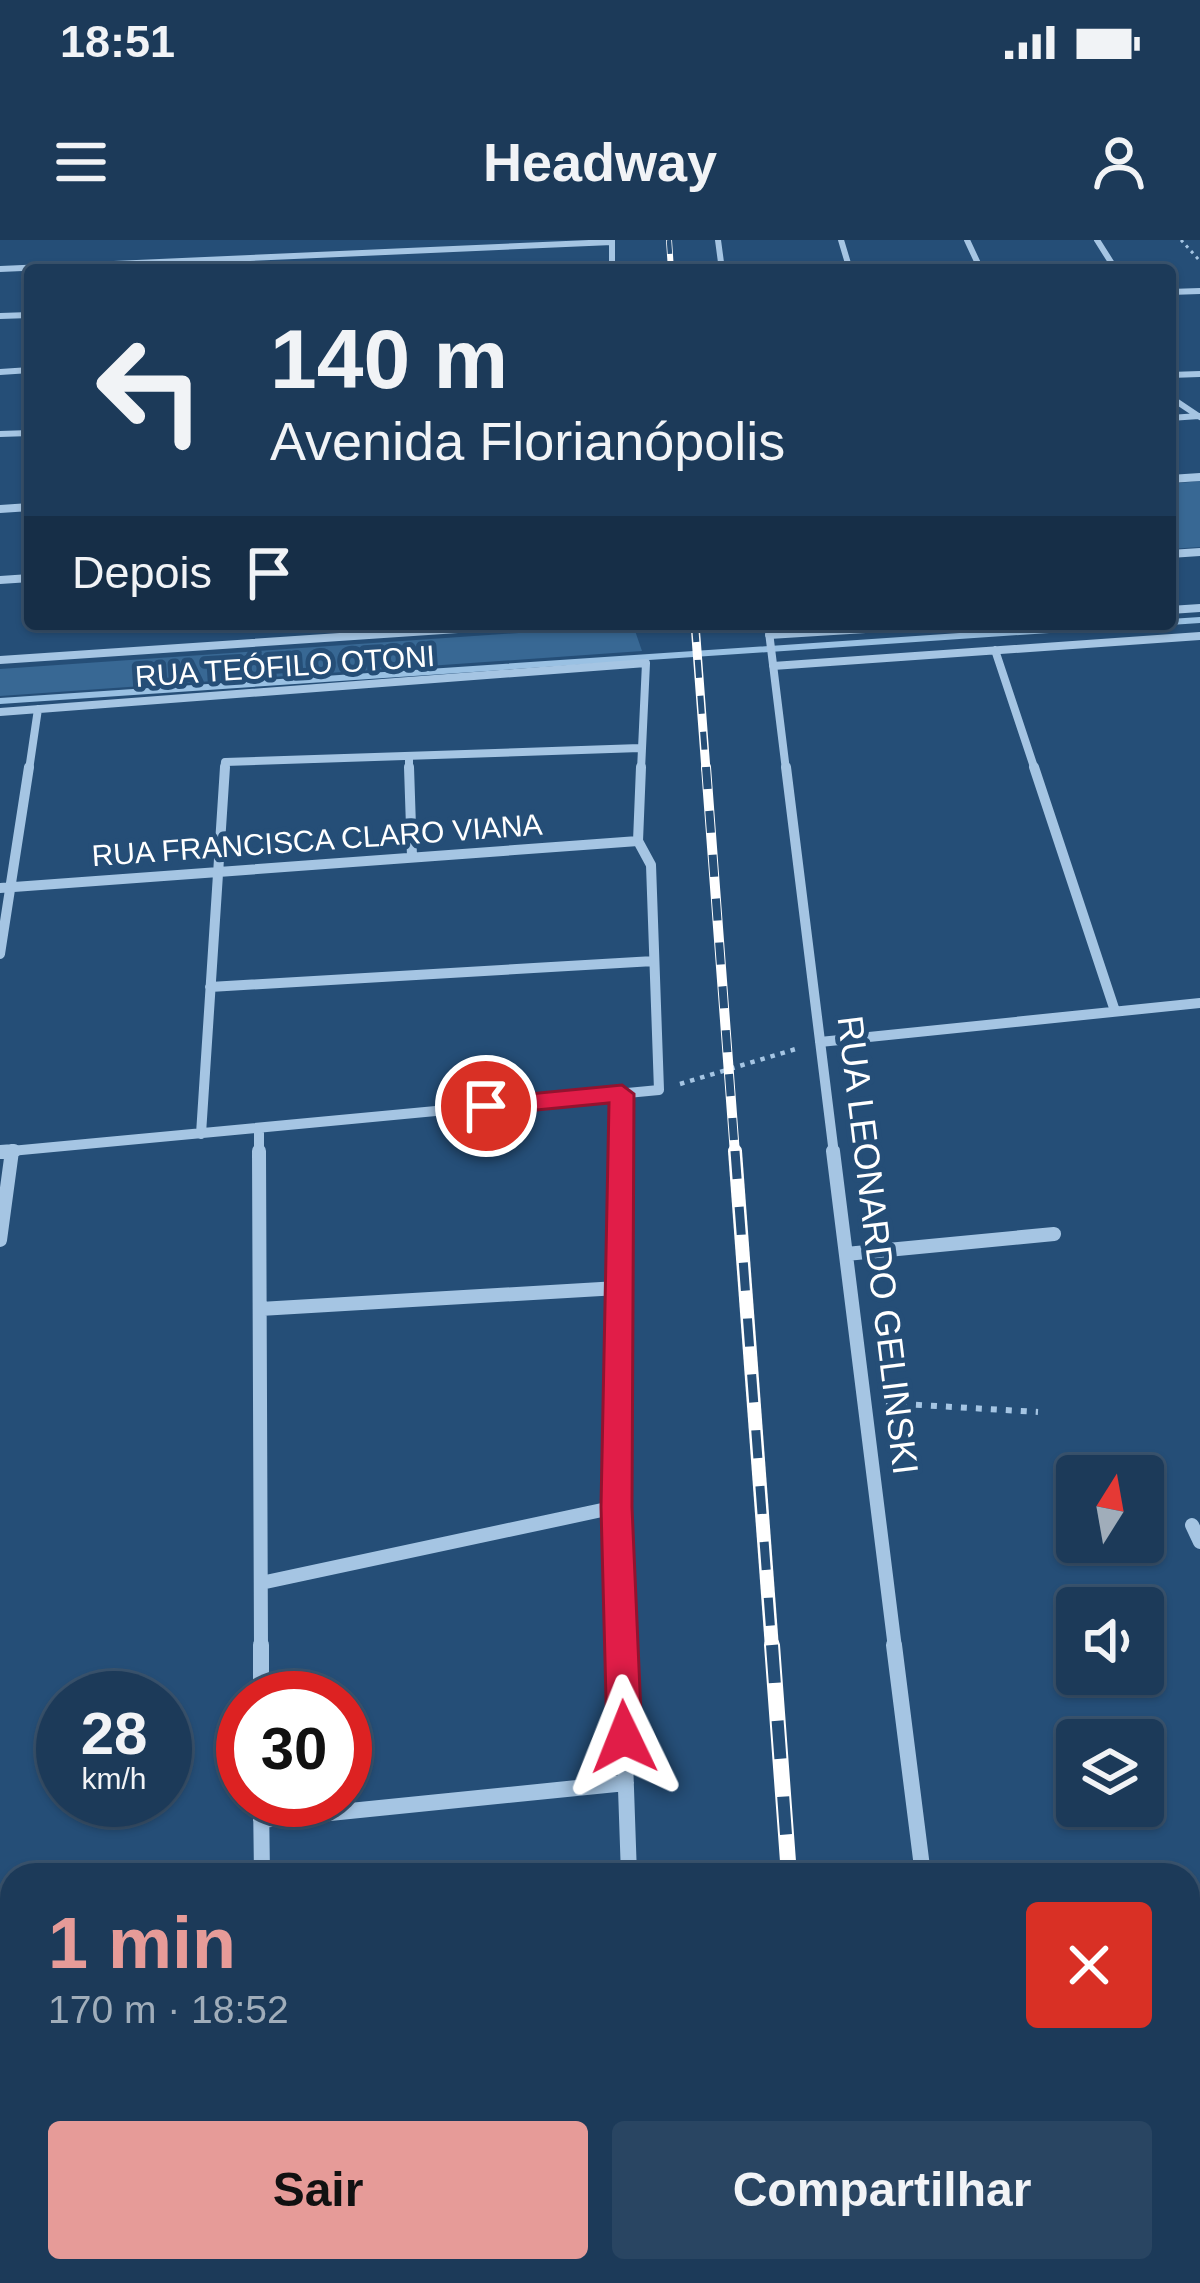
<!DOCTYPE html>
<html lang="pt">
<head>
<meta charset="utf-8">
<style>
  body { margin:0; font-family:Helvetica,sans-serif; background:#294562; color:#f1f3f6; height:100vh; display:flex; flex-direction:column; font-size:45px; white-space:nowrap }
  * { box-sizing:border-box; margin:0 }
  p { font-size:39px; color:#a0adba }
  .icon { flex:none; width:66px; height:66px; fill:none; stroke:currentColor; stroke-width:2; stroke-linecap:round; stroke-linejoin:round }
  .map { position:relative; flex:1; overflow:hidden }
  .details { position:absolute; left:0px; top:1623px; width:1200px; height:420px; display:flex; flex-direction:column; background:#1c3a59; border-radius:36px 36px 0 0; box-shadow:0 3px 9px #0004,0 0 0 3px #3a546f }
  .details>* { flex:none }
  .hud { position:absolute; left:24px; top:24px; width:1152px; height:366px; border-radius:12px; box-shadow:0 3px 9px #0004,0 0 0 3px #3a546f; background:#1c3a59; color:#f1f3f6; overflow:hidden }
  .needle { width:78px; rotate:11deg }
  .controls { position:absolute; left:1056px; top:1215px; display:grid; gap:24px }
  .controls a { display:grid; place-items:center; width:108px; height:108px; border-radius:12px; background:#1c3a59; box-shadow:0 3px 9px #0004,0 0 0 3px #3a546f; font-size:60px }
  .speed { position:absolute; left:36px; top:1431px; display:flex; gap:24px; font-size:60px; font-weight:700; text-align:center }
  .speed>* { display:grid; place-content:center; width:156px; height:156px; border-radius:50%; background:#1c3a59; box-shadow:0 3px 9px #0004,0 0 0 3px #3a546f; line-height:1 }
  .speed small { font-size:30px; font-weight:400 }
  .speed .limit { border:18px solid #d22; background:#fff; color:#111 }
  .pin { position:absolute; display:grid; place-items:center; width:102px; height:102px; color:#fff; margin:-51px; border:6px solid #fff; border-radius:50%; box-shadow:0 3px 12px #0007 }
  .me { position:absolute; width:132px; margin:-66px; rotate:358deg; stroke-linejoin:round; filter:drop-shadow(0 0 9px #0008) }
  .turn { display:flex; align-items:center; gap:42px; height:252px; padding:0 48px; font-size:54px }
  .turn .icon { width:156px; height:156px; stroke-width:2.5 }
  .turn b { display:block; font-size:84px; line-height:102px }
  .then { display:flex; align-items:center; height:114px; padding:0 48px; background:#0003; gap:24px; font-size:45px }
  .round { display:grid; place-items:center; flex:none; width:126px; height:126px; border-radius:12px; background:#294562 }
  .headline { display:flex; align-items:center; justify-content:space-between; height:204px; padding:0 48px }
  h1 { font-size:72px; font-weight:700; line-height:90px; color:#e69b98 }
  .cta { display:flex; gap:24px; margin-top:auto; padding:24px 48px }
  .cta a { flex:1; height:138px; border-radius:12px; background:#e69b98; color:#111; font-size:48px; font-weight:700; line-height:138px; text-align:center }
  .cta a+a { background:#294562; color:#f1f3f6 }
  .status { display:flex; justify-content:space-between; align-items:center; height:84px; padding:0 60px; background:#1c3a59; direction:ltr }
  .status svg { height:33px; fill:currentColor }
  header { display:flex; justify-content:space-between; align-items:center; height:156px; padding:0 48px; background:#1c3a59; font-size:54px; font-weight:700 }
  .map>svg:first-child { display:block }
  .green { fill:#386894 }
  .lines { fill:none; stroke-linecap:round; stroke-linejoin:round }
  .stream { stroke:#9ac1e3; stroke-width:6 }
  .path-far2 { stroke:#a5c5e3; stroke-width:3; stroke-dasharray:3 4.5; stroke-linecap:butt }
  .path-far1 { stroke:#a5c5e3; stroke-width:4.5; stroke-dasharray:4.5 6; stroke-linecap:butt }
  .path { stroke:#a5c5e3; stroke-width:6; stroke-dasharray:6 9; stroke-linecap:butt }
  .minor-far4 { stroke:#a5c5e3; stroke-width:6 }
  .minor-far3 { stroke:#a5c5e3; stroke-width:8 }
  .minor-far2 { stroke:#a5c5e3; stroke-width:10 }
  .minor-far1 { stroke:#a5c5e3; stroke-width:14 }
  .minor { stroke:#a5c5e3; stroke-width:16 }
  .rail-far4-casing { stroke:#fff; stroke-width:6 }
  .rail-far3-casing { stroke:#fff; stroke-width:9 }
  .rail-far2-casing { stroke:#fff; stroke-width:10 }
  .rail-far1-casing { stroke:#fff; stroke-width:14 }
  .rail-casing { stroke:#fff; stroke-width:16 }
  .rail-far4 { stroke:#254e77; stroke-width:4.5; stroke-dasharray:14; stroke-linecap:butt }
  .rail-far3 { stroke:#254e77; stroke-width:6; stroke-dasharray:18; stroke-linecap:butt }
  .rail-far2 { stroke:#254e77; stroke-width:8; stroke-dasharray:22; stroke-linecap:butt }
  .rail-far1 { stroke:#254e77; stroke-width:9; stroke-dasharray:28; stroke-linecap:butt }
  .rail { stroke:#254e77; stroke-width:12; stroke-dasharray:38; stroke-linecap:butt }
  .route { fill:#e11d48; stroke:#92132f; stroke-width:3 }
  .labels { text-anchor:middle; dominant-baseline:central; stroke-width:10; stroke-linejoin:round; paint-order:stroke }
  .far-street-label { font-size:30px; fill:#fff; stroke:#254e77 }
  .street-label { font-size:36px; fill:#fff; stroke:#254e77 }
</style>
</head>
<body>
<div class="status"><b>18:51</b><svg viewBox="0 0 49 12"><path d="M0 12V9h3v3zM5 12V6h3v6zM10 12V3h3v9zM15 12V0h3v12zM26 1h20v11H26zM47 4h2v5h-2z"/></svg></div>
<header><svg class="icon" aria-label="menu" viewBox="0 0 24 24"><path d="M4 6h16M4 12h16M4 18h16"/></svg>Headway<svg class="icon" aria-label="person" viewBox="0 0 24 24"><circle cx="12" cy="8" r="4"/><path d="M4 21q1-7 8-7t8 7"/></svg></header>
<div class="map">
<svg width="1200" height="2043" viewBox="0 0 1200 2043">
  <rect width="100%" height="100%" fill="#254e77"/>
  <path class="green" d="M1200,241V307L1170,309V244Z
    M633,385L642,411L0,456V429Z"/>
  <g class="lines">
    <path class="stream" d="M1170,382L1200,380
      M0,461L1137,384"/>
    <path class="path-far2" d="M1181,0L1200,21"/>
    <path class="path-far1" d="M680,844L799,808"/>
    <path class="path" d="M886,1163L1038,1172"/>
    <path class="minor-far4" d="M612,0V30
      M718,0L722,30
      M841,0L850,30
      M967,0L981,30
      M1097,0L1116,30
      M0,29L612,2
      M1170,52L1200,51
      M0,76L30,75
      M0,132L30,130
      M1170,135L1200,134
      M1170,157L1200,177
      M1170,178L1199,176
      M0,194L30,193"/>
    <path class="minor-far3" d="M1170,239L1200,237
      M0,269L30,267
      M1170,314L1200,312
      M0,340L30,338
      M1170,370L1200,368
      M768,384L786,530
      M769,395L946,384
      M995,410L1035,530
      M0,420L532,384
      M773,426L1200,396
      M0,472L646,423L641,530
      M409,516V530
      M29,530L38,469
      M224,530L225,522L640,508"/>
    <path class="minor-far2" d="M409,527L412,617
      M786,527L834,914
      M1034,527L1115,771
      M0,648L638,601
      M0,714L29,527
      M210,747L654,721
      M820,802L1200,763
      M259,888V914
      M201,894L225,527
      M0,912L659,850L651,625L638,601L641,527
      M621,914L622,853"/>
    <path class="minor-far1" d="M259,911L261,1408
      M833,911L895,1408
      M0,912L14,911
      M0,1000L12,911
      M846,1014L1054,994
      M260,1069L618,1048
      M1192,1285L1200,1302
      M261,1343L616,1267
      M621,1408L616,1267L621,911"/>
    <path class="minor" d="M261,1405V1458
      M621,1405L629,1635
      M894,1405L923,1635
      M261,1560L262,1635
      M261,1580L626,1543
      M1188,1826L1200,1824
      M0,1939L12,1937
      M345,2031V2043
      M972,2031L974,2043
      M15,2043L16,2031"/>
    <g class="rail-far4-casing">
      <path id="rail-far4" d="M669,0L671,30"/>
    </g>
    <g class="rail-far3-casing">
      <path id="rail-far3" d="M695,384L706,530"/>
    </g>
    <g class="rail-far2-casing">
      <path id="rail-far2" d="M706,527L735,914"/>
    </g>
    <g class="rail-far1-casing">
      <path id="rail-far1" d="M735,911L772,1408"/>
    </g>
    <g class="rail-casing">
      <path id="rail" d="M772,1405L789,1635
        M817,2031L818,2043"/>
    </g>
    <use href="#rail-far4" class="rail-far4"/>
    <use href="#rail-far3" class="rail-far3"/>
    <use href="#rail-far2" class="rail-far2"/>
    <use href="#rail-far1" class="rail-far1"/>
    <use href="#rail" class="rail"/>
  </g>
  <path class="route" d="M622,845L634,854L632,1267L642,1497L636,1508L624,1513L612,1508L607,1497L601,1267L609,863L486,875L473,866L486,858Z"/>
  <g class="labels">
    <g class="far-street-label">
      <text transform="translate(285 426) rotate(-4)">RUA TEÓFILO OTONI</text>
      <text transform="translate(317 600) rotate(-4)">RUA FRANCISCA CLARO VIANA</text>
    </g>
    <g class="street-label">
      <text transform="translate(878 1005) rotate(83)">RUA LEONARDO GELINSKI</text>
    </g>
  </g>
</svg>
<div class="controls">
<a><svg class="needle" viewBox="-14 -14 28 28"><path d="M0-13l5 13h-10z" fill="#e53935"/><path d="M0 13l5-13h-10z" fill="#a0adba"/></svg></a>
<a><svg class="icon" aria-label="sound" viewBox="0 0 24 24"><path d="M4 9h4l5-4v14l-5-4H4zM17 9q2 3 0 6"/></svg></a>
<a><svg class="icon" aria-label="layers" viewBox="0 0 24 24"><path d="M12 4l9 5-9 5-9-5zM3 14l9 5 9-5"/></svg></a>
</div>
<div class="speed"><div>28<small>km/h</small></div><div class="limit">30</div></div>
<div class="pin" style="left:486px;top:866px;background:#d93025"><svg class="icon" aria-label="arrive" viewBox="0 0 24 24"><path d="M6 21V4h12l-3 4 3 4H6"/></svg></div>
<svg class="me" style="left:624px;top:1497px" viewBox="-20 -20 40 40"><path d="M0-17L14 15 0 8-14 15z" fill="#e11d48" stroke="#fff" stroke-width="4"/></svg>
<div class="hud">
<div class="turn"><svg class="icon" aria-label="left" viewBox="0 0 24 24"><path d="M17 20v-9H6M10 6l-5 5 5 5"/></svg><div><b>140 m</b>Avenida Florianópolis</div></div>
<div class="then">Depois<svg class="icon" aria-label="arrive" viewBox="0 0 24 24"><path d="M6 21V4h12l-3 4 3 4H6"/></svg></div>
</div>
<section class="details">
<div class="headline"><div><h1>1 min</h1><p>170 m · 18:52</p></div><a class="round" style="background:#d93025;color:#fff"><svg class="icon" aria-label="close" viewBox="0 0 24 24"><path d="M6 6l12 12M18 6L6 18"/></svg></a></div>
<div class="cta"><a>Sair</a><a>Compartilhar</a></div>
</section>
</div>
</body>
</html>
